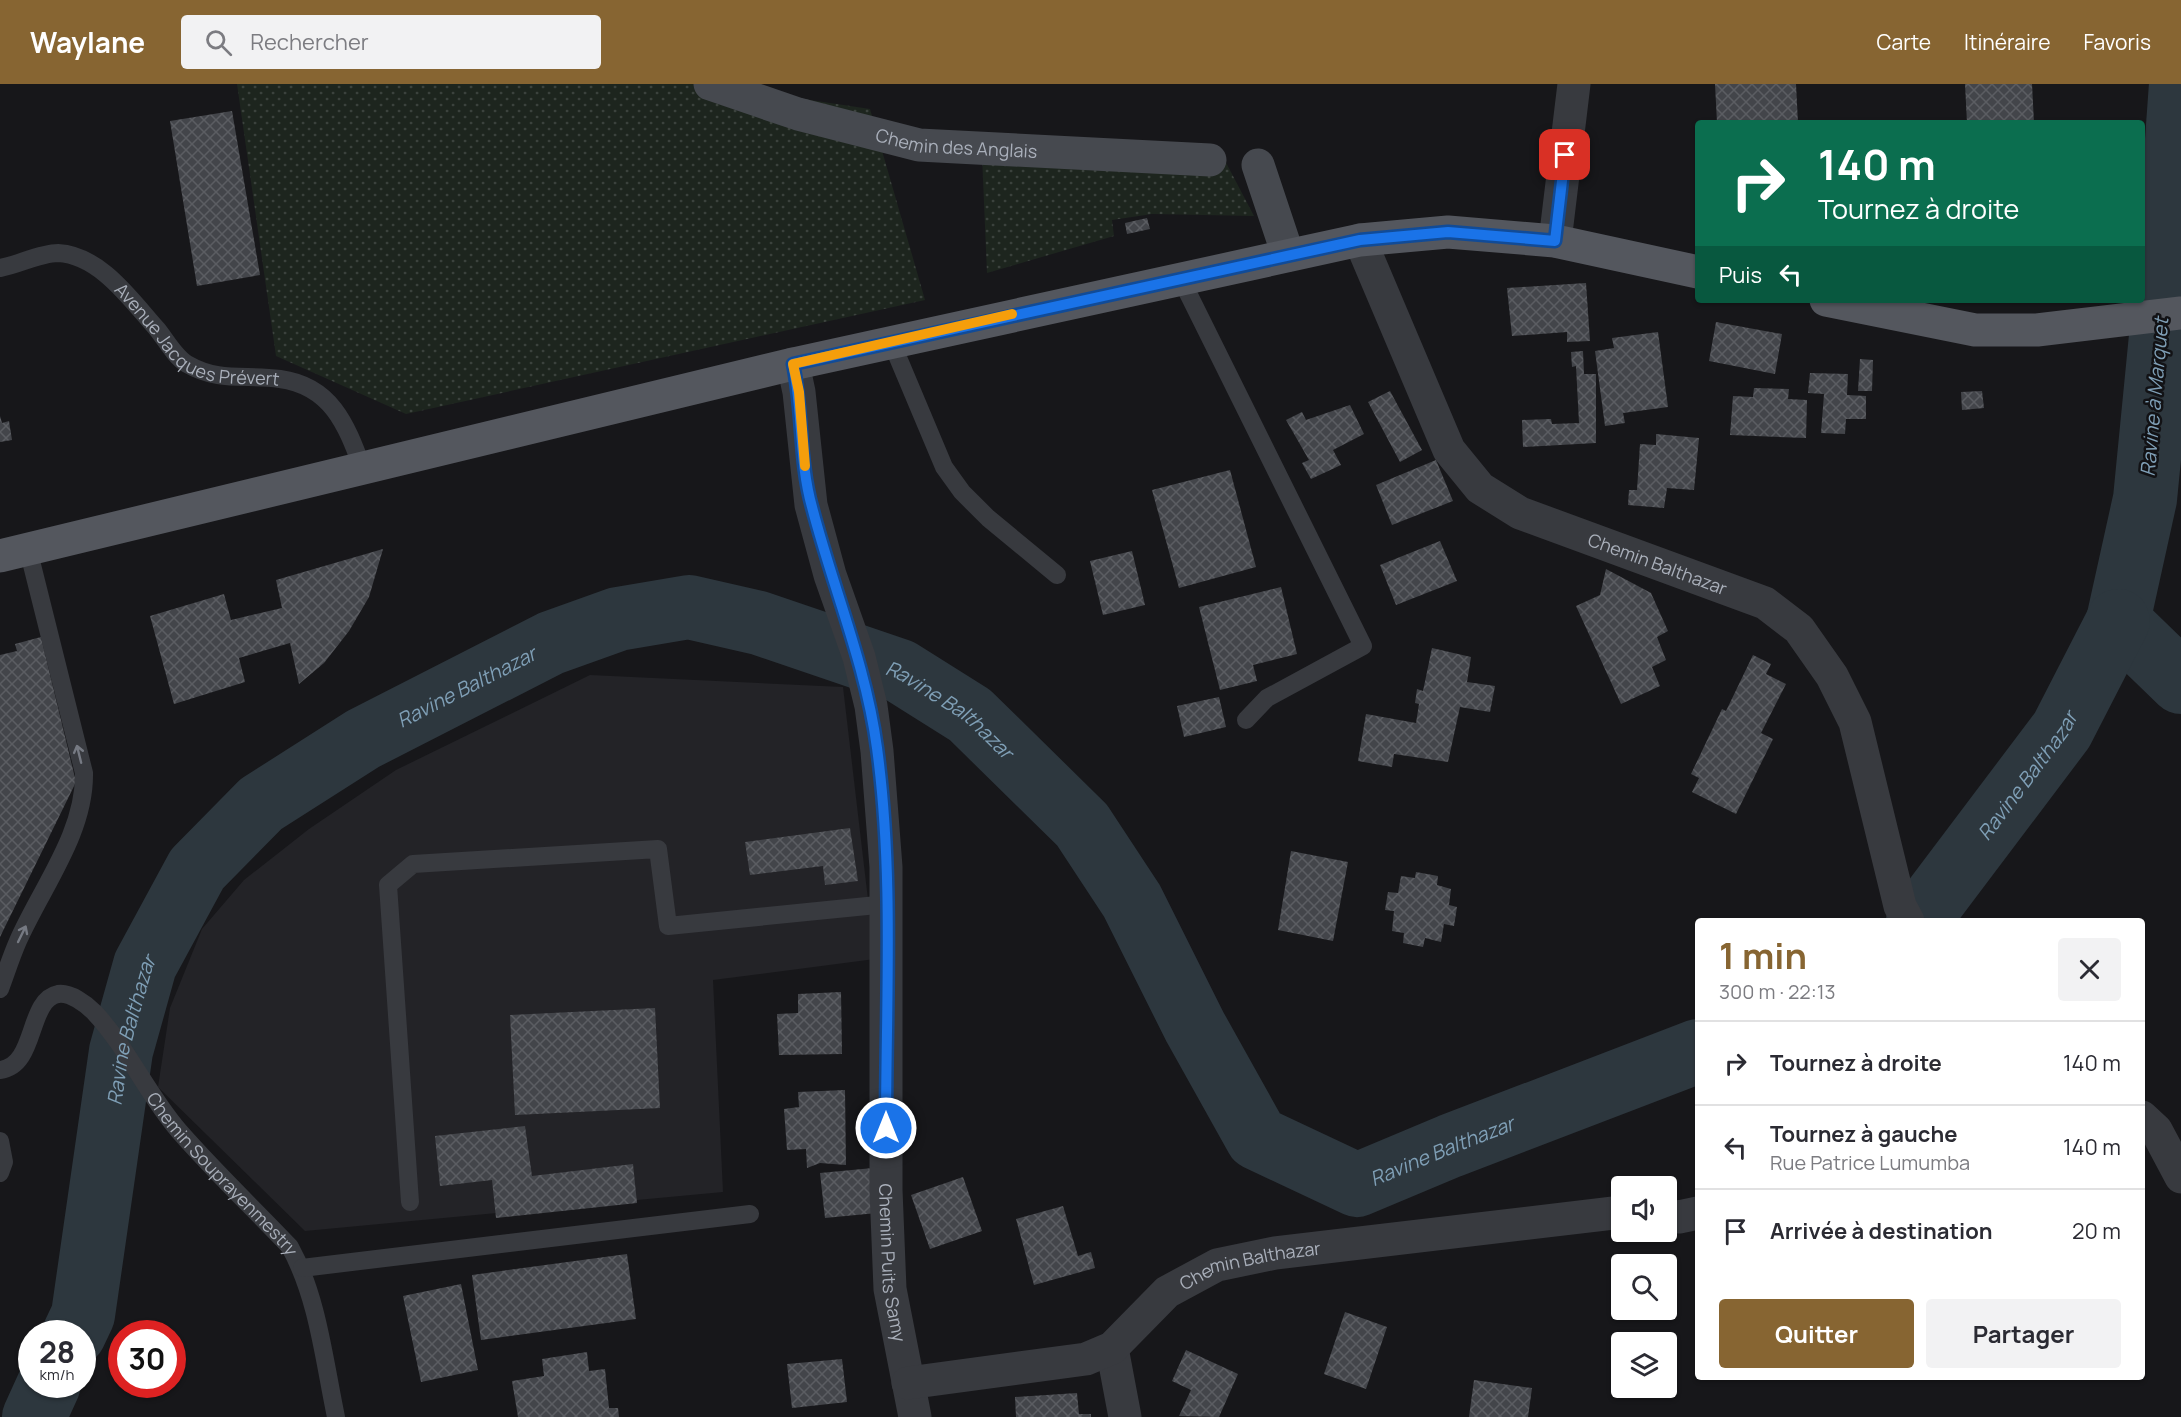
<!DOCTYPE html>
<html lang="fr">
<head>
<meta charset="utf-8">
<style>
  body { margin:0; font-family:Manrope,sans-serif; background:#f2f2f3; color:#2b2b33; height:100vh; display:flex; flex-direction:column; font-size:22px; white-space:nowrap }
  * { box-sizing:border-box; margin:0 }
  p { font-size:20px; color:#7c7c81 }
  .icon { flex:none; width:33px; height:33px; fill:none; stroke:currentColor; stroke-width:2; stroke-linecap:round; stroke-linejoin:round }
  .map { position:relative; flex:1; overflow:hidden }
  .panel { position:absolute; left:1695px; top:834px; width:450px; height:462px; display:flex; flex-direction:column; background:#fff; border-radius:6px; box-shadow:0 2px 4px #0004 }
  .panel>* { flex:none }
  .top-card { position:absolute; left:1695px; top:36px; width:450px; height:183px; border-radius:6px; box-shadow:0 2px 4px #0004; background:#0b6e4f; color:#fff; overflow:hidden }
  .tools { position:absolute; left:1611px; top:1092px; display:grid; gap:12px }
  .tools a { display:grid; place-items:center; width:66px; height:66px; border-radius:6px; background:#fff; box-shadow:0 2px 4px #0004; font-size:30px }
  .speed { position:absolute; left:18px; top:1236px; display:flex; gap:12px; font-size:30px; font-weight:700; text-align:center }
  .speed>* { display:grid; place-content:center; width:78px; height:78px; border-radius:50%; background:#fff; box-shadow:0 2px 4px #0004; line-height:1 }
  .speed small { font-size:15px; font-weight:400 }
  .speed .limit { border:9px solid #d22; background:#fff; color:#111 }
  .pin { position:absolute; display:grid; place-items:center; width:51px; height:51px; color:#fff; margin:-26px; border-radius:12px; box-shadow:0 3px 9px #0006 }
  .me { position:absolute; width:66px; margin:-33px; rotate:0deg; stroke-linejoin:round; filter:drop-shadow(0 0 4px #0008) }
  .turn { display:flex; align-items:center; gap:21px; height:126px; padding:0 24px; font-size:27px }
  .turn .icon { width:78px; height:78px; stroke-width:2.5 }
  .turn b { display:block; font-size:42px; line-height:51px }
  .then { display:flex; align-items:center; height:57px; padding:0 24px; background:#0003; gap:12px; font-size:22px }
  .round { display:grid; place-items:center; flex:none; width:63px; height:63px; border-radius:6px; background:#f2f2f3 }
  .summary { display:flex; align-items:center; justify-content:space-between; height:102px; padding:0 24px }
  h1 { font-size:36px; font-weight:700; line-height:45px; color:#876532 }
  .button { display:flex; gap:12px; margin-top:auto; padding:12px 24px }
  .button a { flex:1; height:69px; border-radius:6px; background:#876532; color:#fff; font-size:24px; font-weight:700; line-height:69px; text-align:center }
  .button a+a { background:#f2f2f3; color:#2b2b33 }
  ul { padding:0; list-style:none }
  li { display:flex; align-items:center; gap:18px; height:84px; padding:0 24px; border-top:2px solid #e1e1e2 }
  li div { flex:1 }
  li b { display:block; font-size:22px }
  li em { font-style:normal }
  header { display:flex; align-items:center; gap:36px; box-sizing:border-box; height:84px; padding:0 30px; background:#876532; color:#fff }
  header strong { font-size:28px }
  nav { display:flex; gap:33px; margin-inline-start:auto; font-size:21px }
  .search { width:420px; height:54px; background:#f2f2f3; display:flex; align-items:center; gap:15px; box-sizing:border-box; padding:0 21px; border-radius:6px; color:#7c7c81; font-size:22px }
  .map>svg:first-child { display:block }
  .built { fill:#232327 }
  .grass { fill:url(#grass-dots) }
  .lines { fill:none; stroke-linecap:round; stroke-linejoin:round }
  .river { stroke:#2d373e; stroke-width:64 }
  .building { fill:url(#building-cross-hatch) }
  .lane { stroke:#383a3f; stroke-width:18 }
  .street { stroke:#383a3f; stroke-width:33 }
  .secondary { stroke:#46494f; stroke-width:33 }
  .primary { stroke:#54575e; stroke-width:33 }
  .oneway { stroke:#767a83 }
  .route-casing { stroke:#114b97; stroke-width:15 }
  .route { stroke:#1a73e8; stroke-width:10 }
  .slow { stroke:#f59e0b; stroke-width:10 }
  .labels { text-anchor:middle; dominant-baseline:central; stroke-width:5; stroke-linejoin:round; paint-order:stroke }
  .street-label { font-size:18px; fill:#a9afba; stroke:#121215 }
  .water-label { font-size:20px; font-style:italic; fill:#7f9fb6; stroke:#121215 }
</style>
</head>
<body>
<header>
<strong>Waylane</strong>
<div class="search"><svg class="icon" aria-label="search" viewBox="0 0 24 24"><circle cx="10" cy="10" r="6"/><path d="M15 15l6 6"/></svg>Rechercher</div>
<nav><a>Carte</a><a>Itinéraire</a><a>Favoris</a></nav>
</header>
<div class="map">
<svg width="2181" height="1333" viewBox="0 0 2181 1333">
  <defs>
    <pattern id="grass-dots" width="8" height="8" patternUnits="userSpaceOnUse" patternTransform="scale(1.5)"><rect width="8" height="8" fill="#1d251e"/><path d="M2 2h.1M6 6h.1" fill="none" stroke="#3b423d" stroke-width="1.8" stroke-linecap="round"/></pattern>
    <pattern id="building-cross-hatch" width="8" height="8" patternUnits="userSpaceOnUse" patternTransform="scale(1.5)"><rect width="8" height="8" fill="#43454a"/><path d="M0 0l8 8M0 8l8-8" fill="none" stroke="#5b5d62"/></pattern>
  </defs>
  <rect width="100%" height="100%" fill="#17171a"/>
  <path class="built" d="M590,591L843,603L875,875L713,896L723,1108L305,1147L158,1003L170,924L202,845L244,796L309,745L396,686Z"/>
  <path class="grass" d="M237,0H705L870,25L925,216L406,330L276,272Z
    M981,48L1222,71L1254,132L1152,130L1112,136L1114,152L987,189Z"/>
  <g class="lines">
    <g class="river">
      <path d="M2181,0L2168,181L2145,415L2118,537L2181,598"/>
      <path id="s1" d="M1918,837L2062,646L2118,537"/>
      <path id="s2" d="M74,1250L83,1231L121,967L145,881L197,785L261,720L363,655L551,559L618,535L689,523L759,539L900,587L970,631L1082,741L1132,817L1195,943L1257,1054L1357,1101L1450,1062L1698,967"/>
      <path d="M34,1333L49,1300"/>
    </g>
  </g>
  <path class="building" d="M1715,0H1796L1798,39H1717Z
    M1965,0H2032L2034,39H1967Z
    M232,27L260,191L197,202L170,37Z
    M1147,134L1150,145L1127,150L1125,139Z
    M1586,199L1590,257L1567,258V248L1512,252L1507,204Z
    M1716,238L1782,250L1775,290L1709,277Z
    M1658,248L1668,323L1623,329L1625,339L1605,342L1595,267L1614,264L1612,254Z
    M1583,267L1584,290H1596V359L1523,363L1522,336L1551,335L1552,340L1579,339L1576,282L1572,283L1571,268Z
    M1860,275L1873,276L1872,307H1858Z
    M1810,289L1848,290L1847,311L1866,312V335H1846L1845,350L1821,349L1824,310L1808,309Z
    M1754,304L1789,305L1788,315L1807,316L1806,354L1730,351L1733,312L1753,313Z
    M1390,307L1422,366L1400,378L1368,318Z
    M1982,307L1984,324L1962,326L1961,308Z
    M1350,321L1364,350L1333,366L1341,381L1311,395L1302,379L1309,376L1286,336L1302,328L1306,336Z
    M0,332L2,339L9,337L12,356L0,358Z
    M1656,350L1699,354L1694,406L1667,404L1664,424L1628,421L1629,406H1637L1640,360L1656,361Z
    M1436,376L1453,417L1392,441L1376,401Z
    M1230,386L1256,483L1179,504L1152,406Z
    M1440,457L1457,497L1396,521L1380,481Z
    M383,465L369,513L349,547L324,579L299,600L290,559L239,574L245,598L174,620L150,532L224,510L231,536L282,524L276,496Z
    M1132,467L1145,521L1103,531L1090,477Z
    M1606,485L1651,509L1668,547L1657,553L1666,576L1652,583L1660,602L1621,620L1576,522L1600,511Z
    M1281,503L1297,570L1253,581L1257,597L1220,606L1199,523Z
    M41,553L76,698L0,853V571L17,567L15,560Z
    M1432,564L1471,573L1467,598L1495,602L1490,628L1460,623L1448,678L1394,670L1392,683L1358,677L1366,630L1416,639L1419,620L1415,619L1417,605L1423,607Z
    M1753,571L1771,580L1766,590L1786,600L1761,649L1773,655L1736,730L1692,708L1699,694L1691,690L1722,625L1726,627Z
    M1219,613L1226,643L1184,653L1177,622Z
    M850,744L858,797L825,801L823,782L750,791L745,758Z
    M1291,767L1348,778L1333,857L1278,846Z
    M1416,788L1438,792L1437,801L1451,805L1449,821L1457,823L1454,842L1444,840L1441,858L1425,854L1423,863L1403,859L1404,849L1392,847L1394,827L1385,826L1388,808L1398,809L1401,792L1415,794Z
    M841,908L842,970L779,971L777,930L798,929V910Z
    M655,924L660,1024L515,1031L510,931Z
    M845,1006L846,1081L820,1079L807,1084L806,1065L787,1066L784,1025L799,1023L798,1008Z
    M525,1042L532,1092L633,1080L637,1119L496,1134L492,1096L440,1102L435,1052Z
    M873,1084L877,1129L825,1134L820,1089Z
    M963,1093L982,1147L930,1165L911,1111Z
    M1063,1122L1078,1172L1091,1168L1095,1184L1034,1201L1016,1135Z
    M627,1170L636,1235L481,1256L472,1191Z
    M461,1200L478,1286L421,1298L403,1212Z
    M1345,1228L1387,1243L1366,1305L1324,1290Z
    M1186,1266L1238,1290L1219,1333L1179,1332L1191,1306L1172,1297Z
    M587,1268L589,1287L605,1285L609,1324H618L619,1333H518L512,1297L544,1292L542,1275Z
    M842,1275L847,1318L792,1324L787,1280Z
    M1474,1296L1532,1304L1528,1333H1469Z
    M1077,1309L1079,1330H1091V1333H1016L1015,1313Z"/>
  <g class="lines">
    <g class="lane">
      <path id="s3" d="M0,184C18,181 40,169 58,169C100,171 131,216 157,245C166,256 175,273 187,280C220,299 245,290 280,295C331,302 346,340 362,383"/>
      <path d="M1181,195L1363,562L1267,614L1246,636"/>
      <path d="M891,257L944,383L962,408L988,434L1057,491"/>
      <path d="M0,905C6,889 11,873 18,857C42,803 85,749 84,689L28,465"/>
      <path id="s4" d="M0,986C37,982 27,916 58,910C70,908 86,920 94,928C127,963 147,1010 179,1047C214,1087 253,1124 290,1163C318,1214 324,1276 336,1333"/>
      <path d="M0,1057L4,1078L0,1089"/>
      <path d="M410,1118L388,801L413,780L658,765L668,842L887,820"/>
      <path d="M302,1184L750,1130"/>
    </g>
    <g class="street">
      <path id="s5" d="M1360,156L1449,366L1480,404L1520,429L1765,519L1799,545L1832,592L1855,638L1900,822L1908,837"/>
      <path d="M1555,157L1574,0"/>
      <path id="s6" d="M793,280L799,308L811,421L830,491L859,573L871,622L877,667L886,783V1106L890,1205L915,1333"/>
      <path d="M2142,1033L2156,1046L2181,1093"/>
      <path d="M1666,1132L1679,1133L1698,1129"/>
      <path d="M1112,1264L1125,1333"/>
      <path id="s7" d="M908,1299L1086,1275L1112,1264L1167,1208L1217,1181L1275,1169L1622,1128"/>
    </g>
    <g class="secondary">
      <path id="s8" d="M710,0L798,30L919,61L1210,76"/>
      <path d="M1258,81L1288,171"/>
    </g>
    <path class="primary" d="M1826,216L1975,246H2037L2181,229
      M0,472L793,280L1360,156L1448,148L1555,157L1698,188"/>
  </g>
  <defs><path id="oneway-shaft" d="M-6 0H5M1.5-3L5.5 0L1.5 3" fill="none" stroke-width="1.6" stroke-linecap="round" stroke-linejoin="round" transform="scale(1.5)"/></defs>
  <g class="oneway">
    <use href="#oneway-shaft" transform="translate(79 670) rotate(-104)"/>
    <use href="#oneway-shaft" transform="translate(22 850) rotate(-64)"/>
  </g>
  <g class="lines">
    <g class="route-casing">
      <path id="route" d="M886,1044C886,918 894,789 877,664C866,581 833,504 812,423C799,377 803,327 793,280L1360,156L1448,148L1555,157L1565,71"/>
    </g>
    <use href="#route" class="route"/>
    <path class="slow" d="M805,382L799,308L793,280L1012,230"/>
  </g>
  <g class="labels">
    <g class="street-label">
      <text stroke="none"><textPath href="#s8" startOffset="255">Chemin des Anglais</textPath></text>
      <text stroke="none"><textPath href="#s3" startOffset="230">Avenue Jacques Prévert</textPath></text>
      <text stroke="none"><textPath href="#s5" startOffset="471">Chemin Balthazar</textPath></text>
      <text stroke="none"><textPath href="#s4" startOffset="350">Chemin Souprayenmestry</textPath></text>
      <text stroke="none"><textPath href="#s6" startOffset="910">Chemin Puits Samy</textPath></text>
      <text stroke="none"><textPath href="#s7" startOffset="375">Chemin Balthazar</textPath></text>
    </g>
    <g class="water-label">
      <text transform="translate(2154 313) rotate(-85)">Ravine à Marquet</text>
      <text stroke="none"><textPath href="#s2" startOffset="814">Ravine Balthazar</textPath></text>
      <text stroke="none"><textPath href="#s2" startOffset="1336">Ravine Balthazar</textPath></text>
      <text stroke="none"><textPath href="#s1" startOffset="182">Ravine Balthazar</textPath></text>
      <text stroke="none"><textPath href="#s2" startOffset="310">Ravine Balthazar</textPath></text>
      <text stroke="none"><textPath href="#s2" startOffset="2074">Ravine Balthazar</textPath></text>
    </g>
  </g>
</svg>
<div class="tools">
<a><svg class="icon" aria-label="sound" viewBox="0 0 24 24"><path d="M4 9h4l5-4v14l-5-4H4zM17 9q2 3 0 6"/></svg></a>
<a><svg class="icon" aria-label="search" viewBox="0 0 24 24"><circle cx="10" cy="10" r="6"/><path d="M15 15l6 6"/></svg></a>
<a><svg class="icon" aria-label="layers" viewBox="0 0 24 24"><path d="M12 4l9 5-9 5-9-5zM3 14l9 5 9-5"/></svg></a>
</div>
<div class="speed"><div>28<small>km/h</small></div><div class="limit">30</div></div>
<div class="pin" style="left:1565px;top:71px;background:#d93025"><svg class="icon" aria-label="arrive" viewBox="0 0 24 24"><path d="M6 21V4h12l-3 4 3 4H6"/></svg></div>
<svg class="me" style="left:886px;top:1044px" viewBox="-20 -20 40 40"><circle r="17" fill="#1a73e8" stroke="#fff" stroke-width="3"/><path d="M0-11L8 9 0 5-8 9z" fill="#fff"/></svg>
<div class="top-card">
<div class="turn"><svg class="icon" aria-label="right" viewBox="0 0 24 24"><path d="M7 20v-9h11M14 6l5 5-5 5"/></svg><div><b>140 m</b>Tournez à droite</div></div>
<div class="then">Puis<svg class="icon" aria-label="left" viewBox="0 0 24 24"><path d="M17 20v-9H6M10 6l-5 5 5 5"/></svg></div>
</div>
<section class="panel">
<div class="summary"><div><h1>1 min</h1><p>300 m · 22:13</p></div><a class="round"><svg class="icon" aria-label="close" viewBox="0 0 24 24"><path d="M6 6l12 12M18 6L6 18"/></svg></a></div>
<ul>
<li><svg class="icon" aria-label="right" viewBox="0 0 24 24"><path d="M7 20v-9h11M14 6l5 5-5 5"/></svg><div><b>Tournez à droite</b></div><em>140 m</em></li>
<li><svg class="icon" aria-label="left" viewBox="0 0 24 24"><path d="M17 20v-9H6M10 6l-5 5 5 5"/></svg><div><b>Tournez à gauche</b><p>Rue Patrice Lumumba</p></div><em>140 m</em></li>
<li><svg class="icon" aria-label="arrive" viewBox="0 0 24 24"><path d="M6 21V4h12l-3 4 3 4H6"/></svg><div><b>Arrivée à destination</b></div><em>20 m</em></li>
</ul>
<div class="button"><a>Quitter</a><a>Partager</a></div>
</section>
</div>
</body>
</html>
